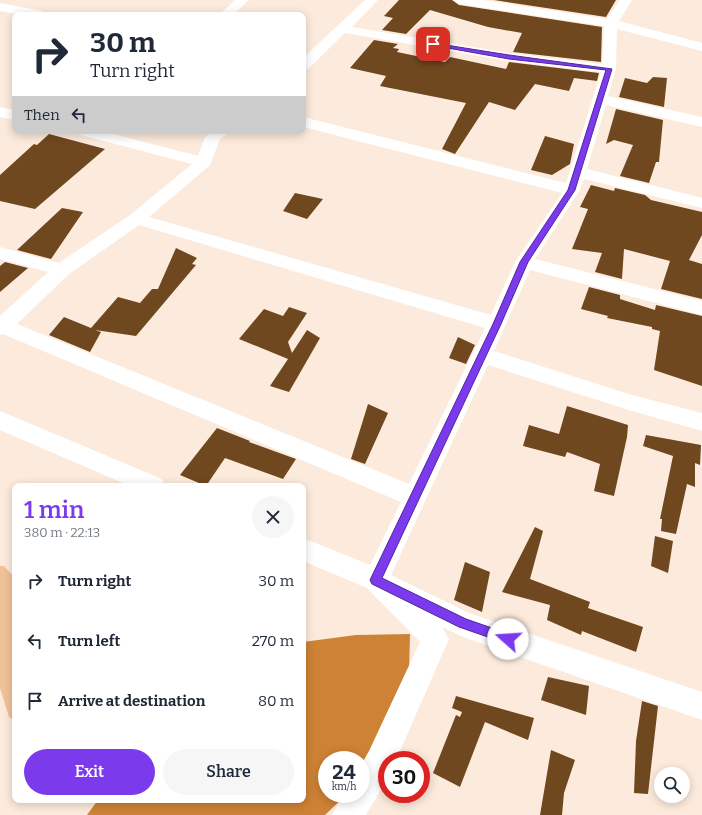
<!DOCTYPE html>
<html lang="en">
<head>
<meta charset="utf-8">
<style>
  body { margin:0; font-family:Bitter,serif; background:#f6f6f7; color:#1f2937; height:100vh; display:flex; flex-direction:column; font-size:15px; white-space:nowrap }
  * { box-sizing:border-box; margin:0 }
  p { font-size:13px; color:#747a83 }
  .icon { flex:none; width:22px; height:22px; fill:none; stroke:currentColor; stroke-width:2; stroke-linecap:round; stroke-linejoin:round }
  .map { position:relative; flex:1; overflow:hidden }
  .panel { position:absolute; left:12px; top:483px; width:294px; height:320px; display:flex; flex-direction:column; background:#fff; border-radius:8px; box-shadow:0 2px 10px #0003 }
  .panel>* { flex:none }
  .guide { position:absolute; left:12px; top:12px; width:294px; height:122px; border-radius:8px; box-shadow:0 2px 10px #0003; background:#fff; color:#1f2937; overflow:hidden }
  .controls { position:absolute; left:654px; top:767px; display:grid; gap:8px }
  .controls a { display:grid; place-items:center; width:36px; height:36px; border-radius:50%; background:#fff; box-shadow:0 2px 10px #0003; font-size:20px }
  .speed { position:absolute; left:318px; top:751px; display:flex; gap:8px; font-size:20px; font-weight:700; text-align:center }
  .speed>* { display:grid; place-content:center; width:52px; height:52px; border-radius:50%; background:#fff; box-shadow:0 2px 10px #0003; line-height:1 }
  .speed small { font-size:10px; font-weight:400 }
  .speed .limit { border:6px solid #d22; background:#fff; color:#111 }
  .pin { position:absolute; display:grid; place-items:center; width:34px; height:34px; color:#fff; margin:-17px; border-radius:8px; box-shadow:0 2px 6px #0006 }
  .me { position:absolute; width:44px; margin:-22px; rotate:289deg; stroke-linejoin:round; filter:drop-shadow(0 0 3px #0008) }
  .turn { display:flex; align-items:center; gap:14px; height:84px; padding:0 12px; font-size:18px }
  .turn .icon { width:52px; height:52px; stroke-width:2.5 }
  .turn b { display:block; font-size:28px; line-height:34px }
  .then { display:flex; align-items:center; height:38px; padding:0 12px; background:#0003; gap:8px; font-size:15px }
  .round { display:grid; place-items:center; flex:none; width:42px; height:42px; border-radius:21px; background:#f6f6f7 }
  .headline { display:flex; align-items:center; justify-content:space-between; height:68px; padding:0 12px }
  h1 { font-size:24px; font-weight:600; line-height:30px; color:#7c3aed }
  .button { display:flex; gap:8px; margin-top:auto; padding:8px 12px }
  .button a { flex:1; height:46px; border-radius:24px; background:#7c3aed; color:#fff; font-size:16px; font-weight:600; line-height:46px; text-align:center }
  .button a+a { background:#f6f6f7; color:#1f2937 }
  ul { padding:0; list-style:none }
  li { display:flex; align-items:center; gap:12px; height:60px; padding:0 12px }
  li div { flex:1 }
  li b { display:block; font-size:15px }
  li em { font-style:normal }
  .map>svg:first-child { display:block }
  .green { fill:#f1c298 }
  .water { fill:#cd8235 }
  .building { fill:#704820 }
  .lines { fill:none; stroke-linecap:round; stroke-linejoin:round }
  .minor { fill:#fff; fill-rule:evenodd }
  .route { fill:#7c3aed; stroke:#51269a }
</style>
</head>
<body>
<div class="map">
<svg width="702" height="815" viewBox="0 0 702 815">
  <rect width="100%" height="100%" fill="#fcebdc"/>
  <path class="green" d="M0,566H4L15,578V721L9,717L0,688Z"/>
  <path class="water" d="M410,634L409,672L361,769V760H327V794H347L325,815H87L98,800H303V642L356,635Z"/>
  <path class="building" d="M399,0H452L459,5L602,27L601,62L513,52L522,33L488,27L430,10L406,34L382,30L393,18L384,16Z
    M494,0H616L606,17Z
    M374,40L398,44L393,48L399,49L397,52L445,62L450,57L506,69L509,62L599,73L597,81L574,78L569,91L535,84L515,110L489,102L455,154L442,149L466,103L380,86L386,76L350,68Z
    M653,77L667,78L664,107L619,97L625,78L647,83Z
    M616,109L663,120L659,162H656L649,183L620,176L633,145L614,140L606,144Z
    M49,134L105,149L35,209L0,201V175L34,144L37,145Z
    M545,136L574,144L570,164L552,175L531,170Z
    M591,185L614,191L615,188L645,195L651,200L702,212V235L689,260L702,264V299L661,289L670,261L624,249L622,279L595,272L602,253L572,249L588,209L580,207Z
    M295,193L323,199L307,219L283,211Z
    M62,208L83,212L51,259L17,250Z
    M176,248L197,258L192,264L196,265L136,336L95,330L101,332L90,352L49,335L64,317L91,328L118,297L140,303L152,289H158Z
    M5,262L28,268L0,292V266Z
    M589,287L620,295V299L655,310L656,305L702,316V386L654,370L660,331L652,329V327L607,318L608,316L581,309Z
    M289,307L307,313L288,342L292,353L307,330L320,338L289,392L270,386L288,359L239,339L264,309L283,316Z
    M458,337L475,345L466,364L449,358Z
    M368,404L388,413L365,464L351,459Z
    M567,406L628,425L627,437L614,496L594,491L600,464L567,452L565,457L523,446L529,425L559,434Z
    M217,428L250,441L249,442L296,459L283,479L225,458L206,486L180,475Z
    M646,435L701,445L700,465L695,463V487L687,484L676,534L661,531L662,519H660L673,456L643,446Z
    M535,527L543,531L530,579L590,602L588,608L643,627L636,652L582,631L581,635L547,620L550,605L502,592Z
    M655,536L673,541L668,573L651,566Z
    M465,562L490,572L482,612L454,600Z
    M548,677L589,686L586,715L541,700Z
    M456,696L534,718L528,740L485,722L460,787L433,773L456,715L460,717L462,712L452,708Z
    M642,701L658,706L648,794L634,793L636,741Z
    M551,750L575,760L564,793L562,815H540Z"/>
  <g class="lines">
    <path class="minor" d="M235,0H249L233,15H219Z
      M365,0H378L352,27L509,53L602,64L604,26L459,4L453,0H484L607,19L620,0H632L619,21L702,43V51L617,29L616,69L608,96L702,117V127L606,105L587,169L702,198V208L584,179L580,190L535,259L702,301V315L530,270L494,351L632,395L702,413V431L632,411L488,365L391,575L469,613L702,692V720L463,637L442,627L449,639L396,760H387V779L366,815H332L343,794H361V765L369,751L420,642L367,588L303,561V538L370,565L401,502L3,334L0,335V316L48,272L0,259V247L59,263L130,215L192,164L77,134L75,131H102L198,156C207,132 205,131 231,131L220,139L210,165L149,217L491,315L515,262L562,193L303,127V117L566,183L601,72L509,61L345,33L308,69L303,70V58ZM139,225L485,328L409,484L17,324L69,274Z
      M0,3L42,11L48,15H22L0,11Z
      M0,107L15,110V120L0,117Z
      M0,411L162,479L166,486H130L0,430Z"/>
  </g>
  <path class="route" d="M433,43L509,55L612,69L575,190L528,262L501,324L382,578L466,619L512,635L514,639L512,643L508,644L459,627L372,584L370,580L493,324L520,262L568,190L606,70L509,59L431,45Z"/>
</svg>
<div class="controls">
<a><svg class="icon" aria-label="search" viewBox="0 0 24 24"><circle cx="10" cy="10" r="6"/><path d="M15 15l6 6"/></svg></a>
</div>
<div class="speed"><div>24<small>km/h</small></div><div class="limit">30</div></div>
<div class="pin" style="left:433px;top:44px;background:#d93025"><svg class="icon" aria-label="arrive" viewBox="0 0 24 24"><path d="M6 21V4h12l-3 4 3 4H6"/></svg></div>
<svg class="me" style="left:508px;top:639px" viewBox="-20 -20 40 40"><circle r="19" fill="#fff"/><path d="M0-13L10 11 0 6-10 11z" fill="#7c3aed"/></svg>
<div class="guide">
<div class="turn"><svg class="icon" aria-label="right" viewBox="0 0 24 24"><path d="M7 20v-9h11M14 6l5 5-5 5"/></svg><div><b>30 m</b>Turn right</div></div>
<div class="then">Then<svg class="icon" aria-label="left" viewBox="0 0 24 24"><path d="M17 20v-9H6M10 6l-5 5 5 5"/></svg></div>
</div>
<section class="panel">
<div class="headline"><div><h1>1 min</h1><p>380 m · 22:13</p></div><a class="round"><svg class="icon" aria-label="close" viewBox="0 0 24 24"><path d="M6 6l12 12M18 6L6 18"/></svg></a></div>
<ul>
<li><svg class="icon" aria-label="right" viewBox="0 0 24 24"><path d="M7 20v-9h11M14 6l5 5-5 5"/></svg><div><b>Turn right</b></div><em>30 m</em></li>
<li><svg class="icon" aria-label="left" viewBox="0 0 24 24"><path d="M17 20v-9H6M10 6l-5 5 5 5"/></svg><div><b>Turn left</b></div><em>270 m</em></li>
<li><svg class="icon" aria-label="arrive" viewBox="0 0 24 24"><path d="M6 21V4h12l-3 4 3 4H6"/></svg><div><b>Arrive at destination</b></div><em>80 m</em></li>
</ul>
<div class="button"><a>Exit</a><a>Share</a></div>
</section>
</div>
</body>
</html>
